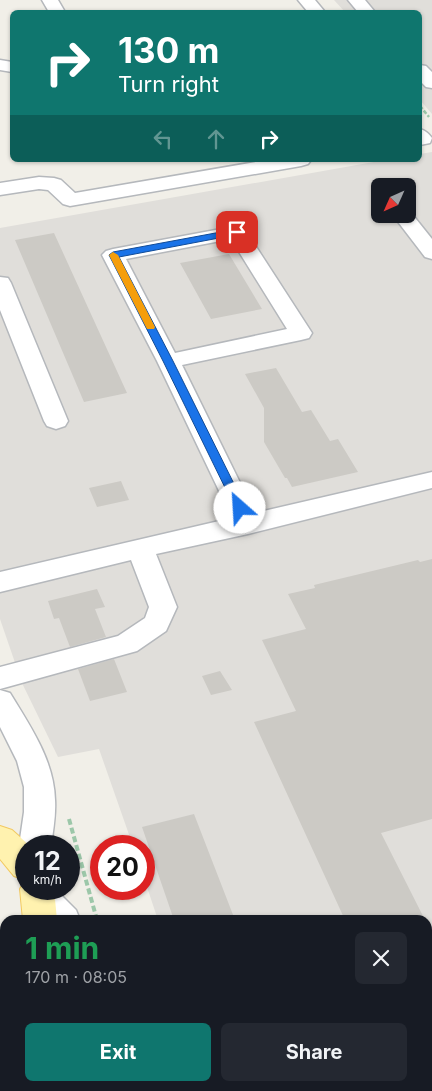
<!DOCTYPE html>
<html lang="en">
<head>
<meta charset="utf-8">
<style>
  body { margin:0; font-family:Inter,sans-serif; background:#242831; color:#f1f3f6; height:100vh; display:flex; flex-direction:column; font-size:19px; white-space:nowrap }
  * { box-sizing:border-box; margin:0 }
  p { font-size:16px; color:#9ea1a6 }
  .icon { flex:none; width:28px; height:28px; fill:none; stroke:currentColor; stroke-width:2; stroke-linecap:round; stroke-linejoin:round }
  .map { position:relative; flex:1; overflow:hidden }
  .panel { position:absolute; left:0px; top:915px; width:432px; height:176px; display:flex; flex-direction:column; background:#171b24; border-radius:15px 15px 0 0; box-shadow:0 1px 4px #0004 }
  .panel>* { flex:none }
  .top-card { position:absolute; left:10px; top:10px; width:412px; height:152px; border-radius:8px; box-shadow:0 1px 4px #0004; background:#0f766e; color:#fff; overflow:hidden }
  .needle { width:32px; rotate:225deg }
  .controls { position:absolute; left:371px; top:178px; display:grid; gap:10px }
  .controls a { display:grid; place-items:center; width:45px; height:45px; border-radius:8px; background:#171b24; box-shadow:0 1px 4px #0004; font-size:25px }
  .speed { position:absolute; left:15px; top:835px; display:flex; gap:10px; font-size:25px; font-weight:700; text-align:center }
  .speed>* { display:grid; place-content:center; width:65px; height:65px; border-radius:50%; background:#171b24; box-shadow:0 1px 4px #0004; line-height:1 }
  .speed small { font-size:12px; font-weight:400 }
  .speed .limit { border:8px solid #d22; background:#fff; color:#111 }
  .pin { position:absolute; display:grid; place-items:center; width:42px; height:42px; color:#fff; margin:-21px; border-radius:10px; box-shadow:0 2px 8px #0006 }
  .me { position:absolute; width:55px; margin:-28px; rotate:334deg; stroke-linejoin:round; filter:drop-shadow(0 0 4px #0008) }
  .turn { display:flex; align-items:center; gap:18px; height:105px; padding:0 25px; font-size:22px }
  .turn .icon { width:65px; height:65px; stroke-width:2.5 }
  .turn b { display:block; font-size:35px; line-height:42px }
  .lanes { display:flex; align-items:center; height:48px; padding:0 25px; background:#0003; justify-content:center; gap:25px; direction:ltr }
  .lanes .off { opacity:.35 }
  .round { display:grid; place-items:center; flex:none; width:52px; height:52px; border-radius:8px; background:#242831 }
  .headline { display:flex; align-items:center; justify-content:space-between; height:85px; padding:0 25px }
  h1 { font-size:30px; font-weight:700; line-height:38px; color:#1e9e55 }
  .action { display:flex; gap:10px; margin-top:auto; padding:10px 25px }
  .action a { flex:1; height:58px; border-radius:8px; background:#0f766e; color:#fff; font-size:20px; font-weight:700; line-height:58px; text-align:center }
  .action a+a { background:#242831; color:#f1f3f6 }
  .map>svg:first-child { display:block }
  .industrial { fill:#e0deda; fill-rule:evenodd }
  .building { fill:#cccac5 }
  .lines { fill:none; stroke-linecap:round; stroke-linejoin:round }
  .minor-casing { stroke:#b5b8bc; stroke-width:3 }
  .major-casing { stroke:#f2c960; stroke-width:2 }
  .path-far1 { stroke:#9cc7a9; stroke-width:2.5; stroke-dasharray:4 2; stroke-linecap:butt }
  .path { stroke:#9cc7a9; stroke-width:4; stroke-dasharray:6 3; stroke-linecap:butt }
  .minor { fill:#fff; fill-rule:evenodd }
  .major { fill:#fff2af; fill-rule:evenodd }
  .route { fill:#1a73e8; stroke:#114b97 }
  .slow { fill:#f59e0b }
</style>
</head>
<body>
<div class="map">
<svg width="432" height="1091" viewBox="0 0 432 1091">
  <rect width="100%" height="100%" fill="#f1efe8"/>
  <path class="industrial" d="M334,0H432V114L420,100V12H345Z
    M432,152V1091H217L215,1086H428V920H158L144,878V846H133L99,749L58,757L22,683L0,619V228L385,160H420V154ZM380,186H408V214H380Z"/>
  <path class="building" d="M54,233L127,393L84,402L15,240Z
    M229,254L262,309L211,319L180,263Z
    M276,368L302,412L311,410L330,441L338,439L358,472L292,487L287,478H285L264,442V408L245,374Z
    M121,481L129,500L97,507L89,488Z
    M432,559V819L381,833L425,920H345L254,722L296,711L262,640L306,629L288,594L315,588L314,585L418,560L420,562Z
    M97,589L105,607L95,609L106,637L70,647L59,618L54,619L48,601Z
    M114,659L127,692L90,701L78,669Z
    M220,671L232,690L211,695L202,676Z
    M194,814L235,920H174L142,827Z"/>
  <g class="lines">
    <g class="minor-casing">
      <path id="minor" d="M42,0H58L65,12H49Z
        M298,0H315L325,12H308Z
        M348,0H365L375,12H358Z
        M0,60L12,62V72L0,70Z
        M420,65L426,66L432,72V88L426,87L420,81Z
        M420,129C426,131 428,133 432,138L430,143L420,145Z
        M267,160H311L308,164L301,166L70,206L63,204L48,190L39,189L0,195V183L39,177L54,178L61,180L75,193Z
        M408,209L432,239V259L425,257L392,214H408Z
        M237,226L244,228L312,333L309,338L301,340L182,365L255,513L432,472V488L248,534L156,554L177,607L166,631L137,651L0,689V667L118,636L145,618L149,607L131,560L0,592V572L232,518L157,361L102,255L106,251L113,249ZM231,239L287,329L175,353L126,259Z
        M0,277L8,278L11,283L68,421L65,426L56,429L47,426L44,421L0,310Z
        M0,690L10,693C30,726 54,760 55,800C56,815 53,831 51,846H26V856L24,855L19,846L24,812V787L17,761L0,727Z
        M26,882V889H55L76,910L80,920H42L27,901L22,891Z
        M136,1086H172V1091H136Z"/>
    </g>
    <g class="major-casing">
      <path id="major" d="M0,826L12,830L30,846H26V889H54L57,920H23L20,889L25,880L14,876L0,859Z
        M5,972V1006L0,1008V974Z
        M5,1086H43L44,1091H6Z"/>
    </g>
    <path class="path-far1" d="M420,106L429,117"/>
    <path class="path" d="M69,819L97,920
      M76,1086L78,1091"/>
    <use href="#minor" class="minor"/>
    <use href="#major" class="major"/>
  </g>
  <path class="route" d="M237,229L241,232L240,234L119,257L173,361L246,508L240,512L235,508L163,361L109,255L113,252Z"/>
  <path class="slow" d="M113,252L118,255L155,327L154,329H147L146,327L109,255Z"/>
</svg>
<div class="controls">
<a><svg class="needle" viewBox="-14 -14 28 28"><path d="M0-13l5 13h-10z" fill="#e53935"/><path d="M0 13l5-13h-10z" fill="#9ea1a6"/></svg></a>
</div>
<div class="speed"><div>12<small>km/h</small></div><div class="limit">20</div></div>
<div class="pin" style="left:237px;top:232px;background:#d93025"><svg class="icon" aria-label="arrive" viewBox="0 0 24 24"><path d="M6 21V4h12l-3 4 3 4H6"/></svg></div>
<svg class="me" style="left:240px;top:508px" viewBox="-20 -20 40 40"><circle r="19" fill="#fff"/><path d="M0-13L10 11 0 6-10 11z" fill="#1a73e8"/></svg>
<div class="top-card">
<div class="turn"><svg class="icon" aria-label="right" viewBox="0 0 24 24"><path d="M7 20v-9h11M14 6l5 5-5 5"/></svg><div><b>130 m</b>Turn right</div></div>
<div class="lanes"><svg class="icon off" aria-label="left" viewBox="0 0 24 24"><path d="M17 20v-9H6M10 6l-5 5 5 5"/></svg><svg class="icon off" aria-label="ahead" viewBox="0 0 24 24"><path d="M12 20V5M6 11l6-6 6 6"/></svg><svg class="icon" aria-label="right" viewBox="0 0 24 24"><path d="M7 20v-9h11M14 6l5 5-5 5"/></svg></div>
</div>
<section class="panel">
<div class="headline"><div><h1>1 min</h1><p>170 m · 08:05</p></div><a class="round"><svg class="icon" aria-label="close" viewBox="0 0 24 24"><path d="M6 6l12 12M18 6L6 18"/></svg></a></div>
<div class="action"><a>Exit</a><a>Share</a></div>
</section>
</div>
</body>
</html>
